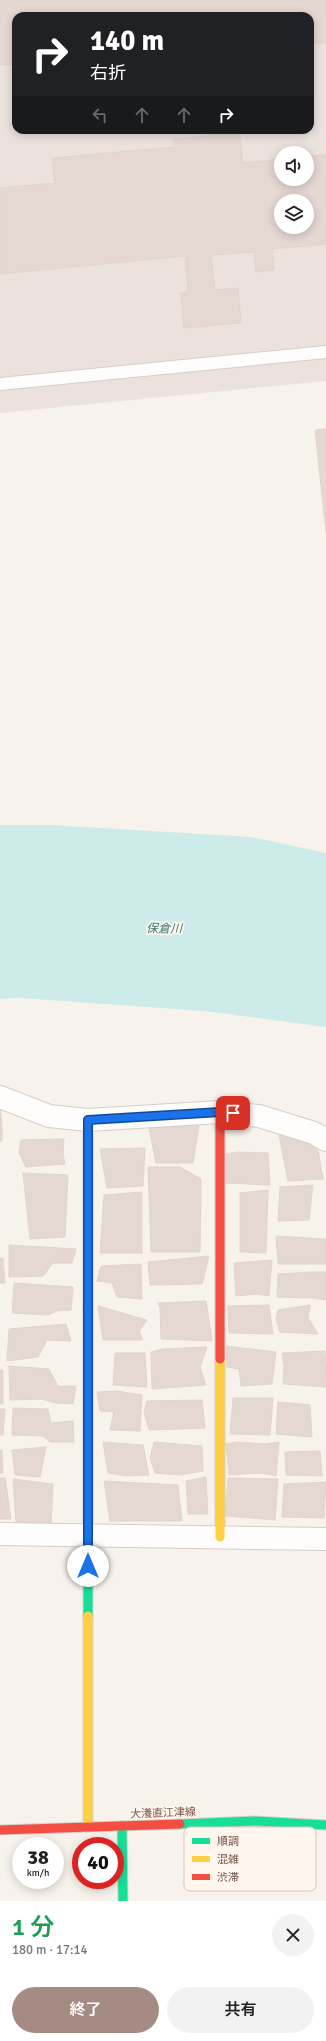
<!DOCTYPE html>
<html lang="ja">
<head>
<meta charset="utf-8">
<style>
  body { margin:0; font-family:Signika,"Noto Sans JP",sans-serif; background:#f2f2f2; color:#222; height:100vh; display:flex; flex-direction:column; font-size:15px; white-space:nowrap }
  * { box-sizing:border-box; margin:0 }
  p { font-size:13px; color:#767676 }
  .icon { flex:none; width:22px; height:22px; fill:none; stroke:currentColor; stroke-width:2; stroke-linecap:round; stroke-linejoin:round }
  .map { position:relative; height:1901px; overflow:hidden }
  .details { display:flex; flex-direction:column; background:#fff; flex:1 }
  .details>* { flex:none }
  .guide { position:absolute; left:12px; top:12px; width:302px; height:122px; border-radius:12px; box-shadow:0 2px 10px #0003; background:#202124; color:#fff; overflow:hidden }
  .buttons { position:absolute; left:274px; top:146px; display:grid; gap:8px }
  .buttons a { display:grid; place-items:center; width:40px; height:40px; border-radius:50%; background:#fff; box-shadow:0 2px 10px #0003; font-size:20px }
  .speed { position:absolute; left:12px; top:1837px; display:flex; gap:8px; font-size:20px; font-weight:700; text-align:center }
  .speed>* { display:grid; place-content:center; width:52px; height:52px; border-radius:50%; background:#fff; box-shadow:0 2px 10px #0003; line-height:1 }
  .speed small { font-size:10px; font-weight:400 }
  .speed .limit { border:6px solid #d22; background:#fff; color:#111 }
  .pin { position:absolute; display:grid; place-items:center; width:34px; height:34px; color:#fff; margin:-17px; border-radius:8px; box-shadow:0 2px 6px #0006 }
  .me { position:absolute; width:44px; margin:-22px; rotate:0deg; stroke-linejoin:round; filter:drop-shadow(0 0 3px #0008) }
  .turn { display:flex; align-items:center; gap:14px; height:84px; padding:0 12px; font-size:18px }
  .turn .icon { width:52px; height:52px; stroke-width:2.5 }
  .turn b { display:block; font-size:28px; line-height:34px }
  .lanes { display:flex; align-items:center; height:38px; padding:0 12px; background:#0003; justify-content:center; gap:20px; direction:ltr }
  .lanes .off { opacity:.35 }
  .round { display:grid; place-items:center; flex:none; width:42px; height:42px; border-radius:21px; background:#f2f2f2 }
  .overview { display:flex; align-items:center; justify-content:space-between; height:68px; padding:0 12px }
  h1 { font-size:24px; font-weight:600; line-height:30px; color:#1e9e55 }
  .primary-button { display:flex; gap:8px; margin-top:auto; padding:8px 12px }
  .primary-button a { flex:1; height:46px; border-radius:24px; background:#a58b83; color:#fff; font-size:16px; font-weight:600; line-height:46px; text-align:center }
  .primary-button a+a { background:#f2f2f2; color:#222 }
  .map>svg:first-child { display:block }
  .industrial { fill:#ebe2dd; fill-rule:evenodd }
  .water { fill:#cdebe8 }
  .building { fill:#e5d8d3; stroke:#e1d4ce; fill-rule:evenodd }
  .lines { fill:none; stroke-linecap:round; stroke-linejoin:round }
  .lane-casing { stroke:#d7cdc8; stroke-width:14 }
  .street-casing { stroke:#d7cdc8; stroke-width:24 }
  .fast-casing { stroke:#d9ceca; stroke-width:11 }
  .slow-casing { stroke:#d9ceca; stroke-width:11 }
  .jam-casing { stroke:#d9ceca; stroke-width:11 }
  .lane { stroke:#fefdfc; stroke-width:12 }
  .street { stroke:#fefdfc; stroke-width:22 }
  .fast { stroke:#16e098; stroke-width:9 }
  .slow { stroke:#ffcf43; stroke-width:9 }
  .jam { stroke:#f24e42; stroke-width:9 }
  .route-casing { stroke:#114b97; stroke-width:10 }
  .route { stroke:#1a73e8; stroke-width:7 }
  .labels { text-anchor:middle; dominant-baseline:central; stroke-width:3.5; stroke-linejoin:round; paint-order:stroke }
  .street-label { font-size:11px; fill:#78534a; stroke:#fff6ee }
  .water-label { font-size:12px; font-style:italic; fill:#3a7676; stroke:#fff6ee }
  .key { fill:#fff6ee; stroke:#d6c5bd; stroke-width:1 }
  .key-label { font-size:11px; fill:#78534a }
</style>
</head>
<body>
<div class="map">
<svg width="326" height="1901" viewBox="0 0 326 1901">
  <rect width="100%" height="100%" fill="#f8f2ec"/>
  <path class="industrial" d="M0,0H326V381L0,413ZM16,16H310V130H16ZM281,153H307V179H281ZM281,201H307V227H281Z"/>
  <path class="water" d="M0,825H51L252,837L326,853V1027L204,1011L20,998L0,999Z"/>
  <path class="building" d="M0,0H326V43L310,44V16H16V64L0,65Z
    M209,130H239L243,163L281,159V179H307V156L326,155V244L272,249L274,270L256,272L254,252L211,255L215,290L238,288L241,323L184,328L181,293L188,292L185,256L0,274V188L55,183L52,158L174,147V139L209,136ZM281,201H307V227H281Z
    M326,429V532L315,430Z
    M0,1103L2,1128V1141H0Z
    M199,1125L193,1163H156L149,1127Z
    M279,1135L298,1137L318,1150L323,1179L288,1181Z
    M64,1139L63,1154L65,1164L26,1167L19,1153L21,1140Z
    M145,1148L143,1186L107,1188L100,1149Z
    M237,1152L268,1153L270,1185L225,1183L223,1155Z
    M148,1167H180L201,1179L200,1252H151Z
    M23,1173L68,1175L65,1237L30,1239Z
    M313,1185L309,1220L278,1221L280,1187Z
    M268,1190L266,1253L240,1252V1193Z
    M142,1192V1253H100L104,1195Z
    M276,1236L326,1239V1264H278Z
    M9,1245L76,1249L72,1263H53L43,1276L9,1277Z
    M209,1256L202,1284L150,1285L148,1262Z
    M0,1258H3L5,1283H0Z
    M272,1260L269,1296L256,1294L236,1296L234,1263Z
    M141,1264L142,1299L117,1297L112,1283L97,1281L101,1266Z
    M312,1272H326V1300L313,1298L277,1297L278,1274Z
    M14,1283L73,1287L71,1310L57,1311L48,1315L12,1313Z
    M206,1301L212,1341L161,1339L160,1307L158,1303Z
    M269,1305L273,1334L229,1333L228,1306Z
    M310,1305L308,1318L318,1334L280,1332L276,1319L278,1310Z
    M98,1306L147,1320L139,1331L143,1340H103Z
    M66,1324L71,1341L47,1340L38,1357L7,1361L9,1329Z
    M226,1346L276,1352L272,1384L241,1386L239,1369L227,1367Z
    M207,1347L200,1367L206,1385L152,1389L151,1352L163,1349Z
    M325,1351L326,1387L283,1384L284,1366L282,1353Z
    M115,1353H145L147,1387L113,1385Z
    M9,1366L49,1369L58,1386H76L73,1404L56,1403L41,1399L10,1400Z
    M0,1370H3V1404H0Z
    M117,1391L142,1395L140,1431L110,1430L114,1412L100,1411L97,1392Z
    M233,1398H273L270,1435L230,1434Z
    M202,1400L205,1428L149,1430L144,1412L147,1401Z
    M278,1402L310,1405L312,1437L276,1434Z
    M13,1408L48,1409L51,1423L73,1421L74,1442H50L43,1436L12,1435Z
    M0,1409H5L3,1435H0Z
    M103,1442L143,1445L149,1475L126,1476L108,1473Z
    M154,1442L202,1446L203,1471L180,1475L155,1473L150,1458Z
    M237,1442L265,1444L279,1442L276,1476L261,1473L229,1475L226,1444Z
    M46,1447L40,1477L15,1475L12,1450Z
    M0,1450H2L3,1473H0Z
    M320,1451L322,1476L286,1475L285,1452Z
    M206,1477L208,1514H188L186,1481Z
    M0,1478H5L11,1519H0Z
    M228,1478L278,1479L275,1520L225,1516Z
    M13,1479L53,1484L51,1524L16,1522Z
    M104,1481L178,1485L182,1521H110Z
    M326,1482L324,1518L282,1517L284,1484Z"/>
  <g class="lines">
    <g class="lane-casing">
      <path id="lane" d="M0,384L326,352"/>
    </g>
    <g class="street-casing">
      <path id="street" d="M0,1097L49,1116L88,1120L220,1112L259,1116L314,1133L326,1140
        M0,1534L326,1539"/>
    </g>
    <g class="fast-casing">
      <path id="fast" d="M88,1305V1616
        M180,1824L255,1821L326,1825
        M122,1826L123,1901"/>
    </g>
    <g class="slow-casing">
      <path id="slow" d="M220,1359V1537
        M88,1616V1826"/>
    </g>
    <g class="jam-casing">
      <path id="jam" d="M220,1112V1359
        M88,1120V1305
        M0,1830L180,1824"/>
    </g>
    <use href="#lane" class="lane"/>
    <use href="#street" class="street"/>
    <use href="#fast" class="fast"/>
    <use href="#slow" class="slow"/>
    <use href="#jam" class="jam"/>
  </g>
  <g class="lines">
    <g class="route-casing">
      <path id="route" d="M88,1566V1120L220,1112L233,1113"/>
    </g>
    <use href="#route" class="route"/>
  </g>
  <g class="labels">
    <g class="street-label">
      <text transform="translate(163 1813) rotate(-2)">大瀁直江津線</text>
    </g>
    <g class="water-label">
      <text transform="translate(164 929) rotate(1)">保倉川</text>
    </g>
  </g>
  <rect x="184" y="1827" width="132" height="64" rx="6" class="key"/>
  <rect x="192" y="1838" width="18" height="6" fill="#16e098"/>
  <rect x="192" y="1856" width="18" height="6" fill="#ffcf43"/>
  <rect x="192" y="1874" width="18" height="6" fill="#f24e42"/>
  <g class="key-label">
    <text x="217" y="1845">順調</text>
    <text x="217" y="1863">混雑</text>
    <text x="217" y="1881">渋滞</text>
  </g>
</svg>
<div class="buttons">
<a><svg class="icon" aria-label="sound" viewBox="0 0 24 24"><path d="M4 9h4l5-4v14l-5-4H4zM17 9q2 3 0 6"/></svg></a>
<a><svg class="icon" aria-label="layers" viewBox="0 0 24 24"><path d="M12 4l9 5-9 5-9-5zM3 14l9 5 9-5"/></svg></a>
</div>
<div class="speed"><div>38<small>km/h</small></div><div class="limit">40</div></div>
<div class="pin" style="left:233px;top:1113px;background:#d93025"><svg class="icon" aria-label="arrive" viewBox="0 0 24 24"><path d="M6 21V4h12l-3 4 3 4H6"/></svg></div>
<svg class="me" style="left:88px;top:1566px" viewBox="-20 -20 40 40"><circle r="19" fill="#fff"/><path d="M0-13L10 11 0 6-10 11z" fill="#1a73e8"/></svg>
<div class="guide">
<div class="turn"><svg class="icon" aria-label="right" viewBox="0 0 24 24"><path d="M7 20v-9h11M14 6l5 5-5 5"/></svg><div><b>140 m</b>右折</div></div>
<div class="lanes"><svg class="icon off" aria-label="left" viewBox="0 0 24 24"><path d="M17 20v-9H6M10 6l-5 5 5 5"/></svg><svg class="icon off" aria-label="ahead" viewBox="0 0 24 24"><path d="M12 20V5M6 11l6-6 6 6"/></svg><svg class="icon off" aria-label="ahead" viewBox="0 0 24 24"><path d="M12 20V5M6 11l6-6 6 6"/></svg><svg class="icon" aria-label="right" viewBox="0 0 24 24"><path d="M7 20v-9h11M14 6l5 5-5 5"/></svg></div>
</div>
</div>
<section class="details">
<div class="overview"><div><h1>1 分</h1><p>180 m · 17:14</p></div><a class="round"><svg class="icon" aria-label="close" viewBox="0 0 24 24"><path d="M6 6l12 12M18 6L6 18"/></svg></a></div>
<div class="primary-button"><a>終了</a><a>共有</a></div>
</section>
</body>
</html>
